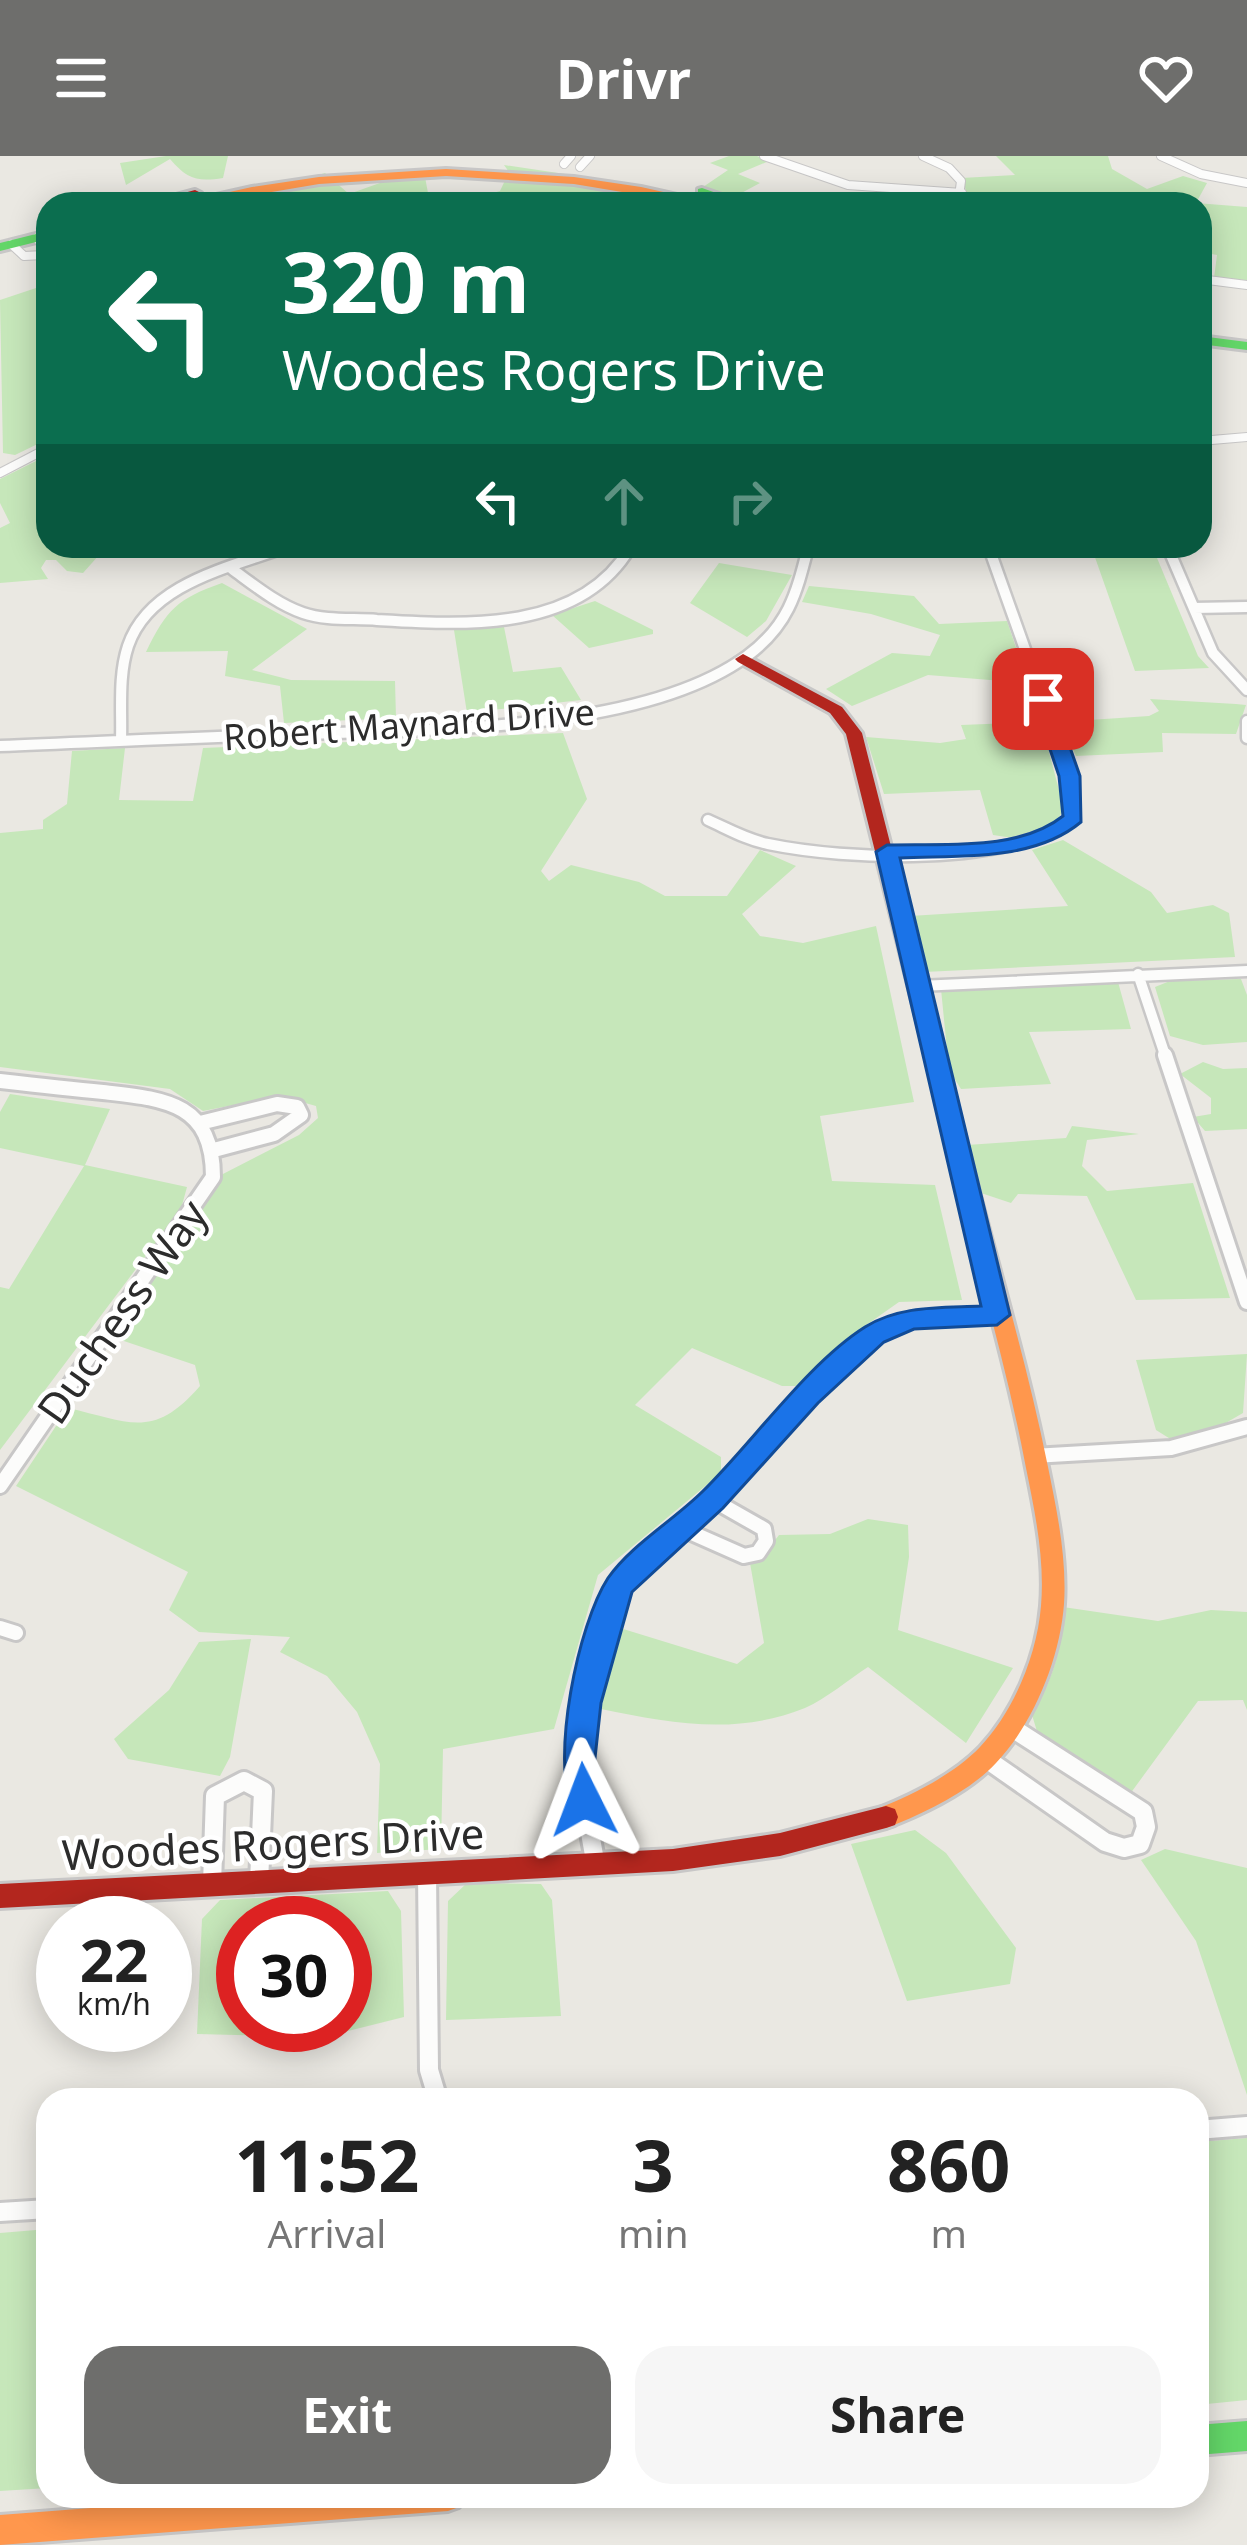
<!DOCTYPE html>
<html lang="en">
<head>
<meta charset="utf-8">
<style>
  body { margin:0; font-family:"Noto Sans",sans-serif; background:#f6f6f6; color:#222; height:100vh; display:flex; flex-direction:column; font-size:45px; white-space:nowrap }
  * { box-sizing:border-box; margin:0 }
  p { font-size:39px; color:#767676 }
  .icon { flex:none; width:66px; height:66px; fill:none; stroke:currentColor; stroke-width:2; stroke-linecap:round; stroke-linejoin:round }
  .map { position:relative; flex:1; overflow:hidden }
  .side { position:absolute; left:36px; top:1932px; width:1173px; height:420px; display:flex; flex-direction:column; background:#fff; border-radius:36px; box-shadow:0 6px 30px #0003 }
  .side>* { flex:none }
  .hud { position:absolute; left:36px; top:36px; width:1176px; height:366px; border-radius:36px; box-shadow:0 6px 30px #0003; background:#0b6e4f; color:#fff; overflow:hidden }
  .speed { position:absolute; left:36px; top:1740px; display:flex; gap:24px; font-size:60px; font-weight:700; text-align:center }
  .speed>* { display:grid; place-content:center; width:156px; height:156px; border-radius:50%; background:#fff; box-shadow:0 6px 30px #0003; line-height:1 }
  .speed small { font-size:30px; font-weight:400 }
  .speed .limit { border:18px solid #d22; background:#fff; color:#111 }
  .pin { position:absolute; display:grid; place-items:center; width:102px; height:102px; color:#fff; margin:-51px; border-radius:24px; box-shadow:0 6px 18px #0006 }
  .me { position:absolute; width:132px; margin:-66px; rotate:357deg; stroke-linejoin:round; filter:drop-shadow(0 0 9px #0008) }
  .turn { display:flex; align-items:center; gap:42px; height:252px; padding:0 48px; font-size:54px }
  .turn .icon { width:156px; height:156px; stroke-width:2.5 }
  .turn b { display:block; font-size:84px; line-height:102px }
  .lanes { display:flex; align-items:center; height:114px; padding:0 48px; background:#0003; justify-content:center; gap:60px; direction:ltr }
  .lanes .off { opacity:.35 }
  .eta { display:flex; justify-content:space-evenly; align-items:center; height:204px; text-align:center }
  .eta b { font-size:72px; font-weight:700; line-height:84px }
  .primary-button { display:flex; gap:24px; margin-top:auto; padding:24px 48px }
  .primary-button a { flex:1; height:138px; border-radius:36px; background:#6e6e6c; color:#fff; font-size:48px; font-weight:700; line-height:138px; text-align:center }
  .primary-button a+a { background:#f6f6f6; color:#222 }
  header { display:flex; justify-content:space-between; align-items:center; height:156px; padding:0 48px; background:#6e6e6c; color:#fff; font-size:54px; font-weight:700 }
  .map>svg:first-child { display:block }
  .green { fill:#c6e7ba; fill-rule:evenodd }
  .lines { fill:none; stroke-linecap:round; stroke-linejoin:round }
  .street-far3-casing { stroke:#c8c7c7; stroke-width:10 }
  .street-far2-casing { stroke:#c8c7c7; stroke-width:15 }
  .street-far1-casing { stroke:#c8c7c7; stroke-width:20 }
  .street-casing { stroke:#c8c7c7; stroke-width:24 }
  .fast-casing { stroke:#c8c7c7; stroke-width:6 }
  .slow-casing { stroke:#c8c7c7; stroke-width:6 }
  .jam-casing { stroke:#c8c7c7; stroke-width:6 }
  .street-far3 { stroke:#fcfcfb; stroke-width:8 }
  .street-far2 { stroke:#fcfcfb; stroke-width:10 }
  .street-far1 { stroke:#fcfcfb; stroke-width:14 }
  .street { stroke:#fcfcfb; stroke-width:18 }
  .fast { fill:#63d668; fill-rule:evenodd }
  .slow { fill:#ff974d; fill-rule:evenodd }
  .jam { fill:#b3261e; fill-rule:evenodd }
  .route { fill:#1a73e8; stroke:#114b97; stroke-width:3 }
  .labels { text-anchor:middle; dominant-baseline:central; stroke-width:9; stroke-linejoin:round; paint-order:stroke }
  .far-street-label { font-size:36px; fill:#2c2c2c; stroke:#fff }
  .street-label { font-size:42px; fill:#2c2c2c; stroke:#fff }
</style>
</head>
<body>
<header><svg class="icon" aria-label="menu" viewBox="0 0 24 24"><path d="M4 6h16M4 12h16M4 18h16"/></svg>Drivr<svg class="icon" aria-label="heart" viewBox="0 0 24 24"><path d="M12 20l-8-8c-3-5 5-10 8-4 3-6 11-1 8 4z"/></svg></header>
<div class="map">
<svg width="1247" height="2389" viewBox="0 0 1247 2389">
  <rect width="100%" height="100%" fill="#eae8e2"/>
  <path class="green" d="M166,0H228L223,22C197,26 187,23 170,3L126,29L120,7Z
    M729,0H757L769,5L738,18L760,27L734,41L703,31L728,14L710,7Z
    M996,0H1108L1112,13L1147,33L1183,20L1207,27L1196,47L1247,51V128L1214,122L1217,99L1200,96V48H997L969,44L962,22L1015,19Z
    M504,9L625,27L608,36L541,40L538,44L542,48H285L283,43L289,35L284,29L325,17L349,38L405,18L425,21L428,37C454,45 474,43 500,35L509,16Z
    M48,128V283L15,299L3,297L0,144Z
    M48,299V390H132L100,398L83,417L67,415L56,404H46L41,412L48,423L0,427V372L10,367L0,347V323Z
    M1091,390H1152L1198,500L1209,512L1135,515Z
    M719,407L792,419L766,465L747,481L690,447Z
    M222,427L307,473L252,514L291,524L395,525L396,562L284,567L280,530L225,520L228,495L146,496C167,453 177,443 222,427Z
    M809,430L914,440L939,468L1007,465L1028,527L928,519L852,550L826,533L892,497L930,500L940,479L871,458L802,446Z
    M595,445L653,474V478L589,492L552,459Z
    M504,471L513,516L561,511L581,544L467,557L454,474Z
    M1150,543L1236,548L1246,549L1236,578L1162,577L1163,596L1076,600L1060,566L1149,560L1159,555Z
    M1041,566L1064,653L1054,669L1013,682L993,679L980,634L884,638L866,581L940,587L966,583L961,569Z
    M563,577L587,643L541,715L549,725L571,709L639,726L665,740H727L760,694L796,710L742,758L760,780L803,787L876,770L914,946L820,960L832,1025L935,1029L962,1144L899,1146L842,1186L796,1230H782L692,1192L635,1249L721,1301V1317L598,1419L554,1573L443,1593L441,1693L377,1697L380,1608L357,1556L327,1520L280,1496L290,1481L199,1476L169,1454L188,1416L16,1330L68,1252C130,1266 153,1284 200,1230L195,1209L115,1182L221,1019L299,979L318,962L316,950L280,940L203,955L170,933L0,911V677L43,673V664L67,648L72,595L125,592L119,644L193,645L203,592Z
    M1063,684L1151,736L1167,757L1213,749L1229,757L1235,801L924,816L910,760L1068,750L1032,694Z
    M1241,823L1247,839V886L1203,889L1170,880L1155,831L1170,825Z
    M1118,826L1131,873L1029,876L1051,928L961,933L949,914L941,833Z
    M1203,906L1223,913L1247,912V973L1205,975L1193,961L1211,958V942L1180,918Z
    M10,938L110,953L85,1009L187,1031L181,1053L0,1294V1131L9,1133L84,1010L0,992V956Z
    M1072,970L1139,978L1087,984L1082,1010L1107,1035L1193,1027L1230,1142L1136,1144L1087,1040L1018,1038L1011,1047L978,1036L967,989L1066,982Z
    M1247,1198L1243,1257L1217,1272L1172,1284L1156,1274L1136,1204Z
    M868,1363L908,1369L909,1401L898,1474L1013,1512L966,1587L868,1511C848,1524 827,1542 805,1552C736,1580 670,1567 601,1553L620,1472L737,1508L764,1487L750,1407L765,1397L779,1379L830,1378Z
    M1063,1451L1158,1465L1211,1454L1247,1456V1554L1243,1544L1198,1545L1130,1638L1040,1585L1032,1559C1053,1523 1062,1493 1063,1451Z
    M251,1483L230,1601L220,1620L128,1603L114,1583L169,1534L199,1486Z
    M915,1674L946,1697L1016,1792L1010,1828L907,1845L851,1688Z
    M1165,1693L1247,1712V1939L1196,1785L1141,1704Z
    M467,1727L541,1728L552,1744L561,1860L446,1864L448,1745Z
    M388,1735L401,1755L404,1861L324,1881L197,1878L202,1763L220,1744ZM243,1767H345V1869H243Z
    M1247,1982V2244L1197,2249V1986Z
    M48,2073V2191L42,2244L48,2246V2332L0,2335V2077Z"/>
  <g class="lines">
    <g class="street-far3-casing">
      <path id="street-far3" d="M764,0L848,29L962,37
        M923,0L949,12L961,25L958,48
        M1161,0L1201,18L1247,27
        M564,8L571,0
        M580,11L590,0
        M11,88L24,100L44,99L48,95L36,82
        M1200,123L1247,129
        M1200,285L1247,281
        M0,317L48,292
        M988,390L990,395
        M1167,390L1169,395
        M275,395L289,390
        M628,395L631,390
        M808,395L809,390"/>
    </g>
    <g class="street-far2-casing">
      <path id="street-far2" d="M1168,392L1213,497L1247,534
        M232,413C254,429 277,448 303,457C326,465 353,462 377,464C464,469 579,477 630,392
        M1194,452L1247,451
        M1247,565V582
        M121,585C122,554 118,520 128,490C149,428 228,412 283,392
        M0,590C101,586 201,581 302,578C428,573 642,577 747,500C788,470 796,439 808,392
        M708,664C728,673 747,684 768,688C845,704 1011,712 1074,661L1070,620L989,392
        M1138,818L1166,902
        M919,830L1247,815"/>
    </g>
    <g class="street-far1-casing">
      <path id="street-far1" d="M1165,899L1247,1146
        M0,925C34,929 69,933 103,936C164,943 213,946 213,1021L0,1330
        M200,967L277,948L297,951L301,959L274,978L214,994
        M1033,1300L1171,1292L1247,1271
        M683,1373L744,1400L758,1397L766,1385L764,1373L713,1344
        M0,1472L16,1477
        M584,1553L603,1473L620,1429L713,1344L808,1239L874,1179L912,1163L997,1159"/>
    </g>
    <g class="street-casing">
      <path id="street" d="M585,1550L578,1611L596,1710
        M985,1602L1105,1686L1124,1692L1140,1688L1146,1671L1143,1656L1009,1570
        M427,1717L429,1914L438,1944
        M212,1728L215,1640L244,1625L263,1635L259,1726
        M1197,1974L1247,1970
        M0,2056L48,2053"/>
    </g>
    <g class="fast-casing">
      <path id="fast" d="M702,32L742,46L744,48H727L698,37V33Z
        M48,75V83L0,95V87Z
        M1200,180L1247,186V194L1200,188Z
        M1247,2265V2295L1197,2299V2269Z"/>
    </g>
    <g class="slow-casing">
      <path id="slow" d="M446,13L574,21L641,31L717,48H694L574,28L446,20L319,28L200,48H176L252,31L319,21Z
        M971,1036L981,1043C1004,1132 1030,1221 1048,1311C1057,1355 1067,1403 1064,1448C1060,1502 1034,1567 996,1607C969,1636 923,1658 886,1672L877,1669L874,1661L877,1653C912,1639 953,1619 980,1591C1014,1555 1037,1499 1041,1450C1045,1404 1035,1356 1026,1312C1009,1221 983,1133 961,1043Z
        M247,2340H463L459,2351L448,2355L0,2389V2359Z"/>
    </g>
    <g class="jam-casing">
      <path id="jam" d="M195,34L201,37L199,39L164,48H143Z
        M743,498L842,551L862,577L981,1043L978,1048L971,1050L961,1043L846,578L830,557L738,506L735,503Z
        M886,1650L895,1653L898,1661L895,1669L886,1672L780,1700L673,1715L0,1752V1728L673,1693L780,1677Z"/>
    </g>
    <use href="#street-far3" class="street-far3"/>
    <use href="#street-far2" class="street-far2"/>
    <use href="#street-far1" class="street-far1"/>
    <use href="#street" class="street"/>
    <use href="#fast" class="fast"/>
    <use href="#slow" class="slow"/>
    <use href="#jam" class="jam"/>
  </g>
  <path class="route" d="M1043,537L1053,543L1080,620L1081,666C1033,706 959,699 900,702L1010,1159L997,1169L914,1173L884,1186L818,1247L723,1352L632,1436L601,1547L594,1611L600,1644L595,1654L584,1658L573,1654C550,1604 578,1468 608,1422C631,1389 674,1364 703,1335C752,1287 808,1207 865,1171C900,1149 942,1152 981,1150L876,696L887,689C942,687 1018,696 1063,660L1059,620L1033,543Z"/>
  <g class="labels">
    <g class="far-street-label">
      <text transform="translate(409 568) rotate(-4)">Robert Maynard Drive</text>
    </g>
    <g class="street-label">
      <text transform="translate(121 1155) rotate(-55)">Duchess Way</text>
      <text transform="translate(273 1687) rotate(-3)">Woodes Rogers Drive</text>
    </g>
  </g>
</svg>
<div class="speed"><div>22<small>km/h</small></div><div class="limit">30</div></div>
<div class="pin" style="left:1043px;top:543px;background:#d93025"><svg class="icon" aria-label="arrive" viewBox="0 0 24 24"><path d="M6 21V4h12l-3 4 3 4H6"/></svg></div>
<svg class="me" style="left:584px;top:1644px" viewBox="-20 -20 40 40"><path d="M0-17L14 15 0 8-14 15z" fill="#1a73e8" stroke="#fff" stroke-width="4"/></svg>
<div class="hud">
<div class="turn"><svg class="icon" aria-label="left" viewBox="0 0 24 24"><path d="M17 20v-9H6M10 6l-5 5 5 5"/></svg><div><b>320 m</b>Woodes Rogers Drive</div></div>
<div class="lanes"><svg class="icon" aria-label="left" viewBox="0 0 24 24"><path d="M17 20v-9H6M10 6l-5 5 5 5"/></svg><svg class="icon off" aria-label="ahead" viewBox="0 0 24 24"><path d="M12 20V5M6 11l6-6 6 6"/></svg><svg class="icon off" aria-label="right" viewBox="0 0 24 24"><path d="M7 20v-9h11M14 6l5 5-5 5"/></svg></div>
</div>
<section class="side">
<div class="eta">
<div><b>11:52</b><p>Arrival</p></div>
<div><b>3</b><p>min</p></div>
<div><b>860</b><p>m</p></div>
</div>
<div class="primary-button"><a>Exit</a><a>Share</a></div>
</section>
</div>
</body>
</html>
